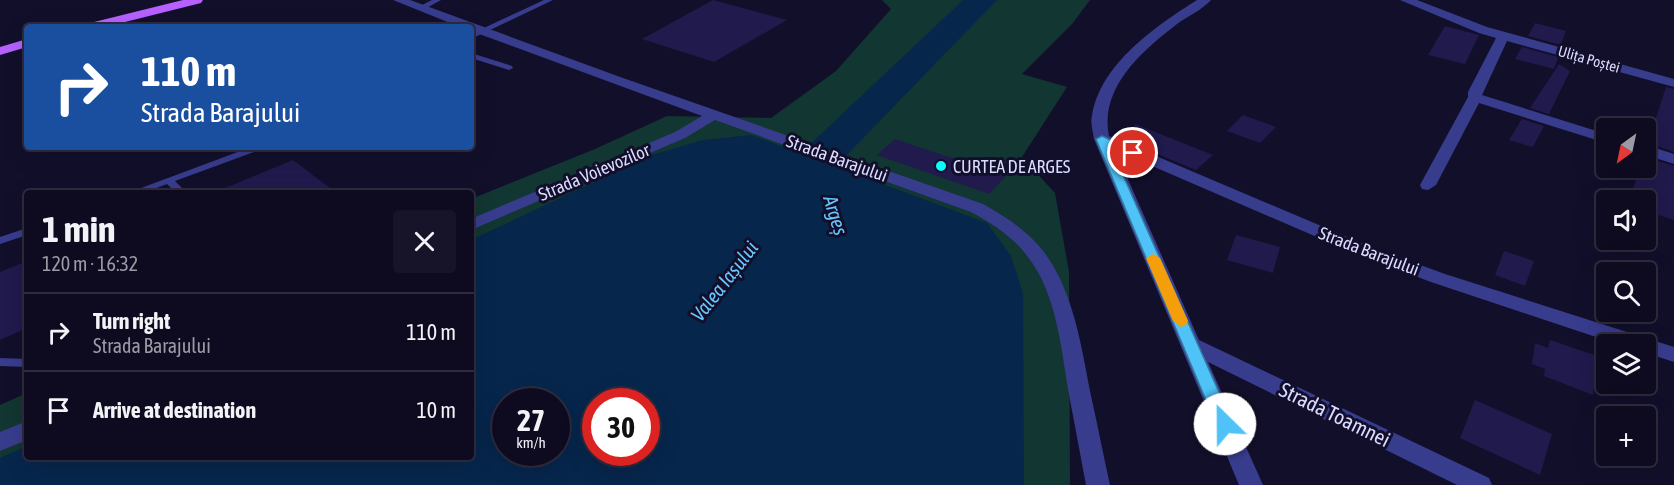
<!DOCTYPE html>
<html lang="en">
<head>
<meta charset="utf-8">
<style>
  body { margin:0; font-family:"Asap Condensed",sans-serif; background:#171429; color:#f1f3f6; height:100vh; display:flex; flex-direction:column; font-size:22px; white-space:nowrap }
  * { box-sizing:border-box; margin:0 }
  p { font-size:20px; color:#9b9ba5 }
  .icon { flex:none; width:33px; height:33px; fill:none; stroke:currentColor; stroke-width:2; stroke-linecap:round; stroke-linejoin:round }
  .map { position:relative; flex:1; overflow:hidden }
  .side { position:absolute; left:24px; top:190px; width:450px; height:270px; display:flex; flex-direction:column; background:#0e0b20; border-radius:6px; box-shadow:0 6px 24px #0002,0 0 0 2px #2e2b3e }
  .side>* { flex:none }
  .guide { position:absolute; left:24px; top:24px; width:450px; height:126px; border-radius:6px; box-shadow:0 6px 24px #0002,0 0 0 2px #2e2b3e; background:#1a4fa0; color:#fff; overflow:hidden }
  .needle { width:39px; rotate:213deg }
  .controls { position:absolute; left:1596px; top:118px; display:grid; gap:12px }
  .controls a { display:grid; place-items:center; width:60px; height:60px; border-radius:6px; background:#0e0b20; box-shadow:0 6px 24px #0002,0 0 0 2px #2e2b3e; font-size:30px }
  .speed { position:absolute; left:492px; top:388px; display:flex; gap:12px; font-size:30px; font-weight:700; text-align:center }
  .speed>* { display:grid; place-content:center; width:78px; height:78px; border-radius:50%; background:#0e0b20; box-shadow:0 6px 24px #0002,0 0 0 2px #2e2b3e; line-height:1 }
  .speed small { font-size:15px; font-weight:400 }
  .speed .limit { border:9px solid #d22; background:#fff; color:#111 }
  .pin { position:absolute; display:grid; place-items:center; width:51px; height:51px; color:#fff; margin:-26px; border:3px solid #fff; border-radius:50%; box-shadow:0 2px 6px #0007 }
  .me { position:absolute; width:66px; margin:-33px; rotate:337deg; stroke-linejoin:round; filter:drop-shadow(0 0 4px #0008) }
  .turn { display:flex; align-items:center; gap:21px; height:126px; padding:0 18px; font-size:27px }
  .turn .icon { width:78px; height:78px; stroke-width:2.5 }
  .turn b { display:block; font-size:42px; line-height:51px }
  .round { display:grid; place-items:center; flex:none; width:63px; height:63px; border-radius:6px; background:#171429 }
  .headline { display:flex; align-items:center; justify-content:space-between; height:102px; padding:0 18px }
  h1 { font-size:36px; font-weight:700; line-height:45px }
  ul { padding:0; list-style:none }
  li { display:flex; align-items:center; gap:18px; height:78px; padding:0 18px; border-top:2px solid #2e2b3e }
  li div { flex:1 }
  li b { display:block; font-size:22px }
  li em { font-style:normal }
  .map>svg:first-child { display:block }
  .green { fill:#123631; fill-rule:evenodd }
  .water { fill:#07264c; fill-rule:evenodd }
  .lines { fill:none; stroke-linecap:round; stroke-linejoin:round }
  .river { fill:#07264c; fill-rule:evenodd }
  .building { fill:#201a4d }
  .lane { fill:#383c8d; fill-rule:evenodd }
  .street { fill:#383c8d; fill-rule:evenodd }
  .primary { fill:#b661ff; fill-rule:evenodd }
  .route { fill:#4fc3f7; stroke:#337fa1; stroke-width:1.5 }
  .slow { fill:#f59e0b }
  .poi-dot { fill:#06fcff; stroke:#120f2b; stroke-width:2 }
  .labels { text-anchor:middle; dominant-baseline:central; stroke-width:6; stroke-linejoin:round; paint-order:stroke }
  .far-street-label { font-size:15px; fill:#dbdaff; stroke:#120f2b }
  .street-label { font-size:18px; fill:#dbdaff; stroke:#120f2b }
  .poi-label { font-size:18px; fill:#dbdaff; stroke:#120f2b; text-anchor:start }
  .water-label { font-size:20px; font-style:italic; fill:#68c6ff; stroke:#120f2b }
  .near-street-label { font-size:21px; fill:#dbdaff; stroke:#120f2b }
</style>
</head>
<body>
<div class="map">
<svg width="1674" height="485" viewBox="0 0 1674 485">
  <rect width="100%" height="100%" fill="#120f2b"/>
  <path class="green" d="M882,0H1090L1072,24L1022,74L1067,87L1022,157L1055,193L1069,272L1070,485H0V405L27,393V458H471V199L595,149L667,116L771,118L836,71L891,9ZM506,402H556V453H506ZM596,402H646V453H596Z"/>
  <path class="water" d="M751,135L987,223L1011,256L1023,293L1024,485H0V458L27,446V458H471V240L652,155L703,140ZM506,402H556V453H506ZM596,402H646V453H596Z"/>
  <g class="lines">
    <path class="river" d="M963,0H997L841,161L858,210L851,220L835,224L819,220L812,210L798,159L804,150Z"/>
  </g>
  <path class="building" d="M713,0L787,20L714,62L642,39Z
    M1535,23L1566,31L1561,45L1528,36Z
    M1445,26L1479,35L1465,64L1428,55Z
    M1522,47L1558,57L1554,69L1515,59Z
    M1559,64L1570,71L1549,114L1530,108Z
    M1666,87L1674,89V152L1648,143Z
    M1243,115L1276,127L1260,143L1227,131Z
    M1522,119L1544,126L1533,147L1509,140Z
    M1135,124L1213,155L1196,170L1128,142Z
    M895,139L1006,176L989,194L877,155Z
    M1646,157L1674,166V220L1646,211V201H1629L1640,168H1646Z
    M293,160L338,194H213V193Z
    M1236,235L1280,247L1273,273L1227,260Z
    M1504,251L1534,261L1525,286L1495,275Z
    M27,261V328L0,340V272Z
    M1550,340L1597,356L1593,395L1544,376L1545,369L1532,364L1535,343L1548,348Z
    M1475,400L1552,434L1540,475L1460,438Z"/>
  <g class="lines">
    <path class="lane" d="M432,0H441L423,10L416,8Z
      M544,0H553L471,39V34Z
      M471,53L512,66L513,68L509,70L471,58Z
      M251,147H257L259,149L257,151L175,181L188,194H177L167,184L141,194H125Z
      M27,228V235L0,244V237Z
      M0,358L27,359V367L0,366Z"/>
    <path class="street" d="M393,0H410L623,78L983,204C1006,217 1028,231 1044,252C1073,291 1081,344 1090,391C1097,422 1103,454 1110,485H1086C1080,453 1074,421 1068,389C1061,346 1056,293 1028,257C1013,237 993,224 971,212L715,120L685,138L471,230V219L675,132L702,116L471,31V27H460Z
      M1197,0H1211C1202,10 1188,16 1177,24C1142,51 1099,88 1109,136L1366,245L1445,274L1674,347V362L1646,353V345H1620L1431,282L1354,253L1115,150L1199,340L1489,478L1492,485H1457L1208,362L1263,485H1239L1094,139C1093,131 1090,123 1092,116C1100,64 1156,26 1197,0Z
      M1400,0H1417L1487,27L1674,79V87L1507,41L1482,95L1606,134V143L1479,103L1436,185L1428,190L1422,189L1420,185L1468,97V92L1496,38L1479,33Z
      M1646,145L1674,154V164L1646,155Z
      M27,421V440L0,451V432Z"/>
    <path class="primary" d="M183,0H203L201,3L105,27H84L86,24Z
      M27,39V47L0,55V47Z"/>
  </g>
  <path class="route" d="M1102,136L1139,153L1133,156L1111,148L1233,424L1231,429L1225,431L1219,429L1216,424L1096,139Z"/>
  <path class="slow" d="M1153,254L1160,258L1188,321L1186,325L1181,327L1173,321L1146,258Z"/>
  <circle class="poi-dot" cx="941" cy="166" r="6"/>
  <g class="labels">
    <g class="far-street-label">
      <text transform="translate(1589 59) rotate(16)">Ulița Poștei</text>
    </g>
    <g class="street-label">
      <text transform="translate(837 158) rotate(20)">Strada Barajului</text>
      <text transform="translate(594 172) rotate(-23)">Strada Voievozilor</text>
      <text transform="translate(1369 251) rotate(21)">Strada Barajului</text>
    </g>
    <g class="poi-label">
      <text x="953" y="166">CURTEA DE ARGES</text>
    </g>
    <g class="water-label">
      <text transform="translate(836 215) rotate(73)">Argeș</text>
      <text transform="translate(724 281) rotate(-52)">Valea Iașului</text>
    </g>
    <g class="near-street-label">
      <text transform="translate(1335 414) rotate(26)">Strada Toamnei</text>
    </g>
  </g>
</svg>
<div class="controls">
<a><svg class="needle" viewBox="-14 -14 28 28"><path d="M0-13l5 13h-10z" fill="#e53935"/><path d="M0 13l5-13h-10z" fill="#9b9ba5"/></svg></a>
<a><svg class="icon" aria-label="sound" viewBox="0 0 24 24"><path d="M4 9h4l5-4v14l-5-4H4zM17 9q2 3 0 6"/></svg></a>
<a><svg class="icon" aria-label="search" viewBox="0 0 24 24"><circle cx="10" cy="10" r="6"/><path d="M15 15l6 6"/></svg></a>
<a><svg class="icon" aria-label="layers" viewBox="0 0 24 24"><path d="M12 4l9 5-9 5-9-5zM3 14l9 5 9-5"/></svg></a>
<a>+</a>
</div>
<div class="speed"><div>27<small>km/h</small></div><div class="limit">30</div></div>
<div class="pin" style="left:1133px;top:153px;background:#d93025"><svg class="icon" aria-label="arrive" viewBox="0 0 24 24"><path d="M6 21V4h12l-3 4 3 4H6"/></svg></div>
<svg class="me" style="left:1225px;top:424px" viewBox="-20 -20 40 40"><circle r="19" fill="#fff"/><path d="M0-13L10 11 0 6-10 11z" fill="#4fc3f7"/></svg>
<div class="guide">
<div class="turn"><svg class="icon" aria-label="right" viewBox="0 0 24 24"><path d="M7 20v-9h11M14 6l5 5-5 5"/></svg><div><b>110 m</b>Strada Barajului</div></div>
</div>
<section class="side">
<div class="headline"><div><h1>1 min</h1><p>120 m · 16:32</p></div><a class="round"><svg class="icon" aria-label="close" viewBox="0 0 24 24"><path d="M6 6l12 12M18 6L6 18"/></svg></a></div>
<ul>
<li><svg class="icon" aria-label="right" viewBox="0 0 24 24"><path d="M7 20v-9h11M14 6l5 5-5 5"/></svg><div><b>Turn right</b><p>Strada Barajului</p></div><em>110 m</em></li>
<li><svg class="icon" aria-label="arrive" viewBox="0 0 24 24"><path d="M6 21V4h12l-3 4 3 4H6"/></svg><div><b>Arrive at destination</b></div><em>10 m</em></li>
</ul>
</section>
</div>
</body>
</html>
